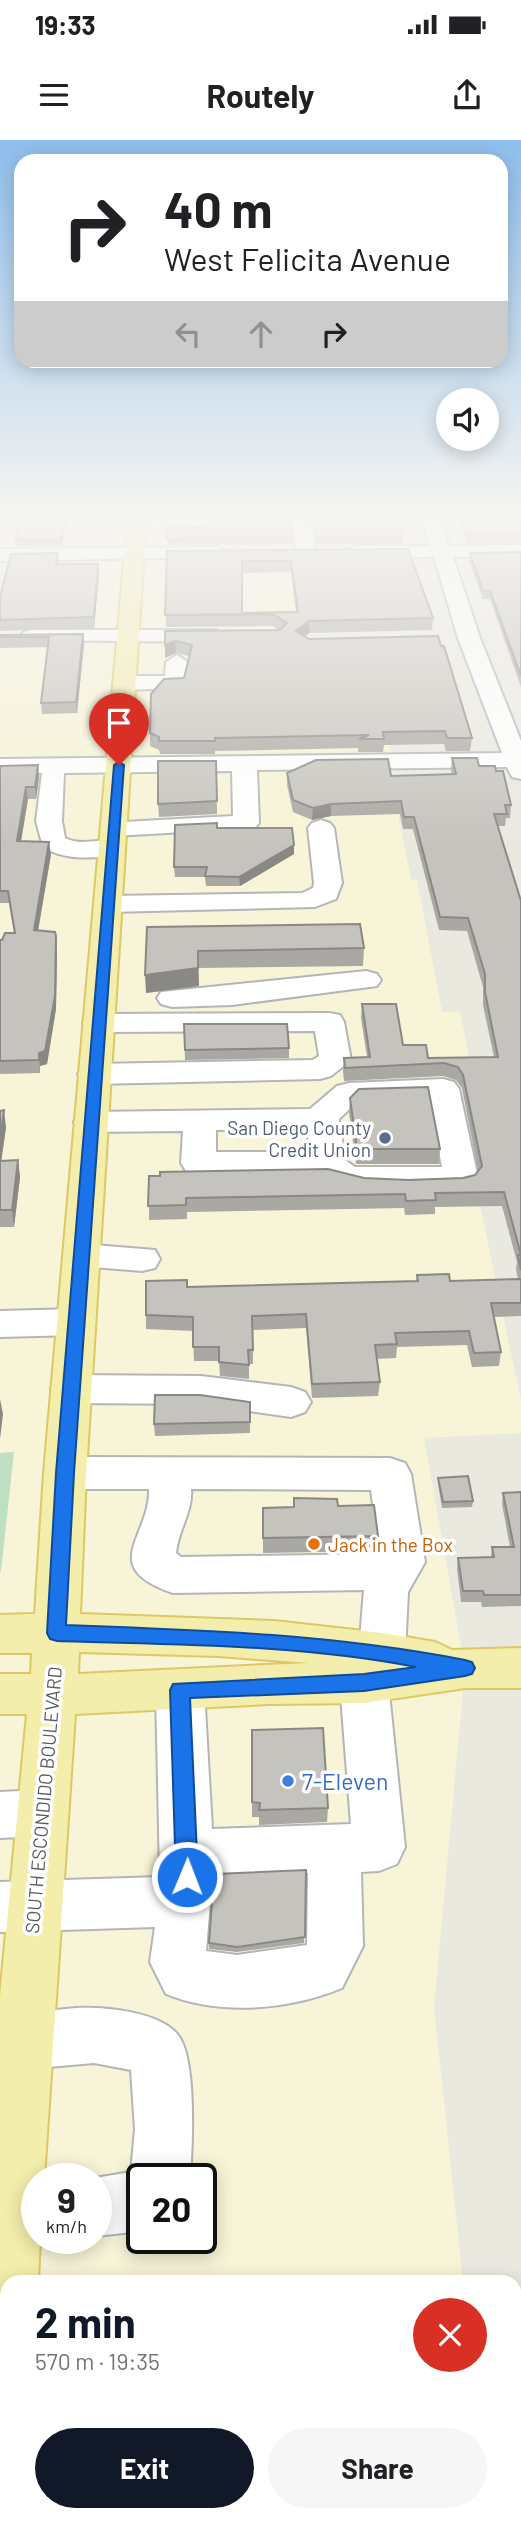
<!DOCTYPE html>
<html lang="en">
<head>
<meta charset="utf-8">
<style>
  body { margin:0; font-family:Barlow,sans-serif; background:#f6f6f6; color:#202124; height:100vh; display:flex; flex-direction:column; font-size:26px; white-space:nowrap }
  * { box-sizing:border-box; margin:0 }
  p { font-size:23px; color:#757577 }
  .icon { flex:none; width:38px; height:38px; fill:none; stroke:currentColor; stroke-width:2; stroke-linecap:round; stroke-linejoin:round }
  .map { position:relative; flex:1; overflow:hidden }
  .side { position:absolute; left:0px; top:2135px; width:522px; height:247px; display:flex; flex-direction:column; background:#fff; border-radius:21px 21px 0 0; box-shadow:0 4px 18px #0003 }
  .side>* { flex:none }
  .hud { position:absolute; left:14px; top:14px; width:494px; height:214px; border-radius:21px; box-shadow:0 4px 18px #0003; background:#fff; color:#202124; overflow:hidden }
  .fabs { position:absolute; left:436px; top:248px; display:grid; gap:14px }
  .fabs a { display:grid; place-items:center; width:63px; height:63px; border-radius:50%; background:#fff; box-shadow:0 4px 18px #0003; font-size:35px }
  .speed { position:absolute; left:21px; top:2023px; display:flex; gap:14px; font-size:35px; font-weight:700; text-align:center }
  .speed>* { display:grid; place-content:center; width:91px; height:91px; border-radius:50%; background:#fff; box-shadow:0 4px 18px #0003; line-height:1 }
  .speed small { font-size:18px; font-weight:400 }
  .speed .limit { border:4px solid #111; border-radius:10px; background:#fff; color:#111 }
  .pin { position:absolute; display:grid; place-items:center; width:60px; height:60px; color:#fff; margin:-72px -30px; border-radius:50% 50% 50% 0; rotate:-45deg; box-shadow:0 0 7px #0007 }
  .pin .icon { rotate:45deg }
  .me { position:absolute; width:77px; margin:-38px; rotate:1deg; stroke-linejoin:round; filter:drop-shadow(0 0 5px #0008) }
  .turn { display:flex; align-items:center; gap:24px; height:147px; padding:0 35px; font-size:32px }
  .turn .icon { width:91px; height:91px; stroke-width:2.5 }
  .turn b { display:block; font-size:49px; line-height:60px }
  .lanes { display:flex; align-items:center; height:66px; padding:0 35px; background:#0003; justify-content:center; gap:35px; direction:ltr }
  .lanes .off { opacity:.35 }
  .round { display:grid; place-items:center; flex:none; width:74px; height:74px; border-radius:37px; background:#f6f6f6 }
  .headline { display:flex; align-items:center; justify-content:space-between; height:119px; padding:0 35px }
  h1 { font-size:42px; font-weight:700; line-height:52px; color:#111827 }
  .action { display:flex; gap:14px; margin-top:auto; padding:14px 35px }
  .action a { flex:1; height:80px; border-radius:42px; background:#111827; color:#fff; font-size:28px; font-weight:700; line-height:80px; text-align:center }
  .action a+a { background:#f6f6f6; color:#202124 }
  .status { display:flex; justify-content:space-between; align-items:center; height:49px; padding:0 35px; background:#fff; direction:ltr }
  .status svg { height:19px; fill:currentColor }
  header { display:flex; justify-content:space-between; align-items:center; height:91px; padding:0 35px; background:#fff; font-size:32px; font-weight:700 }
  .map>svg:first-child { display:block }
  .commercial { fill:#f8f4d7; fill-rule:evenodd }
  .green { fill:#bfdfc2 }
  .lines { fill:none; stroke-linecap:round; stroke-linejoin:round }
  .minor-casing { stroke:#b3b5b9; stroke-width:4 }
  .major-casing { stroke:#dec765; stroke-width:4 }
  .minor { fill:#fff; fill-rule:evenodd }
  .major { fill:#f4eeac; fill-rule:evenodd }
  .wall { fill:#a9a8a3; fill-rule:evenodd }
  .shaded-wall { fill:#8a8884 }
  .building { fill:#c5c3bd; stroke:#8a8884; stroke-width:2; fill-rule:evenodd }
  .route { fill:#1a73e8; stroke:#114b97; stroke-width:2 }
  .service-dot { fill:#5c6f8a; stroke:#fff; stroke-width:2.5 }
  .food-dot { fill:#e8710a; stroke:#fff; stroke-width:2.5 }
  .shop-dot { fill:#3f7fe0; stroke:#fff; stroke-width:2.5 }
  .labels { text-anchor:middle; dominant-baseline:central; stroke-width:7; stroke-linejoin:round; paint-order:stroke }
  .service-label { font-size:19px; fill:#4e5e75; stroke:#fff; text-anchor:end }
  .food-label { font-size:19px; fill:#c56008; stroke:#fff; text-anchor:start }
  .street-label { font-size:19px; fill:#595b5f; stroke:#fff }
  .near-shop-label { font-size:23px; fill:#366cbe; stroke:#fff; text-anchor:start }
</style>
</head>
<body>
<div class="status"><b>19:33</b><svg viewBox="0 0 49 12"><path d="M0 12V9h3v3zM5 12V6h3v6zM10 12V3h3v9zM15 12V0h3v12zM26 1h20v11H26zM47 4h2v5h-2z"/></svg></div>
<header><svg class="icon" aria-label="menu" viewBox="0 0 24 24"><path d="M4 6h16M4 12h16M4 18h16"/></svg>Routely<svg class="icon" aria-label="share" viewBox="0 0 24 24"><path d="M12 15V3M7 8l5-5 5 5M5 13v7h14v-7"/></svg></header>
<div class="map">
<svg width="521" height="2381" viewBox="0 0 521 2381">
  <rect width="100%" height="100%" fill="#eae9e0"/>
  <path class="commercial" d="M0,376H283L300,505H369L392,620H387L411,739L417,740L442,872H460L472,930L452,931L521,1261V1293L424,1298L465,1528L434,1867L463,2142H7V2375H488L489,2381H0V453L10,416L0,415ZM37,2039H96V2098H37ZM142,2039H201V2098H142Z"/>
  <path class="green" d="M14,1312L1,1431L0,1433V1313Z"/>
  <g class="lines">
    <g class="minor-casing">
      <path id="minor" d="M199,376H217L219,382L203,391L136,389L127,384L136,379H200Z
        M292,376H310L316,412L313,416H299L296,412Z
        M421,376H439L449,406L521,405V417H453L480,498L521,601V639L512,637L507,627L257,630L259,683L255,688L114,696L105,693L101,688L105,683L233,676L232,631L64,633L62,681L65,698C82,707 103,697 121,701L125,707L121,713C97,719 65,721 43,707L36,681L42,633H0V619L502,613L458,498L434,417L355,418L345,412L355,406H430Z
        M510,376H521V386L515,385Z
        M218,407L228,413L225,417L0,421V409Z
        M31,490H216L227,496L216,502L24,500L20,496L24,492Z
        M177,515L188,522L183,548L124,550L113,543L124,536H165L166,522Z
        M321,680L330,683L334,688L342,743L336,759L315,767L109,772L99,770L95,764L99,758L109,756L302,753L313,748L314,743L308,688L312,683Z
        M366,831L377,834L381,840L377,846L232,865L172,867L161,864L157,858L161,852Z
        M329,873L340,875L344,882L351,920L331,936L320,939L94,944L83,941L78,934L83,927L94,924L313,920L319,916L315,891L98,892L87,890L83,883L87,876L98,874Z
        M443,939L454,942L459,949L478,1038L473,1046L461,1049C427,1049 340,1059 318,1033L198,1034L186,1031L181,1023L183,991L91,992L79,989L74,982L79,975L91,972L310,969L337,946L349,943ZM429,959L442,1027H355L345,1020L339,979L357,962ZM307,989L310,1012H216V990Z
        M81,1104L155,1110L160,1119L155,1128L142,1131L68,1125L63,1116L68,1107Z
        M76,1169L90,1173L95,1182L90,1191L76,1195L0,1197V1171Z
        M71,1235L201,1236L291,1247L305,1252L311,1262L305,1272L291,1277L201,1264L71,1263L57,1259L51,1249L57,1239Z
        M65,1317L390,1318L405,1323L411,1334L425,1422L408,1452L405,1512L398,1526L382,1532L388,1543L405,1707L397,1724L379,1731L361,1732L363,1806L342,1848C289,1870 220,1876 166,1854L150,1822L155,1787L0,1792V1742L160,1737L156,1550L163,1536L180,1530L197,1536L204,1550L212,1689L351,1684L340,1543L347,1529L364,1523L359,1512L364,1450L173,1453C96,1427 151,1396 149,1349H65L50,1344L44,1333L50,1322ZM191,1349L371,1350L380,1414L181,1417L176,1413C178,1390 193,1372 191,1349ZM308,1733L307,1805L237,1815L206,1811L212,1737Z
        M41,1650L59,1657L66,1673L59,1689L41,1696L0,1698V1652Z
        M76,1868C104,1867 159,1871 178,1895C197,1919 192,2008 190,2039H142V2091L96,2096V2039H89L131,2032L135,1989L131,1930L94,1923L25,1929L5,1921C0,1906 0,1896 5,1881L25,1873Z
        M7,2254V2320L0,2321V2255Z"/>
    </g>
    <g class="major-casing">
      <path id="major" d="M128,376H146L86,1333L80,1474L274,1481L382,1493L435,1502L452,1510L521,1508V1548H465L364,1563L269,1564L75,1574L44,2039H37V2098H40L38,2142H7V2261L0,2264V1856L27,1574H0V1534H31L32,1513H0V1475L35,1474L44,1333ZM79,1512L219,1516L309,1523L78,1534Z"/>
    </g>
    <use href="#minor" class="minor"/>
    <use href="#major" class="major"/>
  </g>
  <path class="wall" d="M111,376V381L66,382L62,406H16L15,399L21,377Z
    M312,376H402V383H399L403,397V404H317Z
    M457,376H512L513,379L521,380V402L467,403Z
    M167,386L203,387L293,398V404L168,405Z
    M408,409L433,478L432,490L309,493L305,496L472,598L470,611H446L444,604L384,605L383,612H358V608L215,611V614H160L159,610L150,606V593L184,538L189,516L176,513L165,518V491L278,490L273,486L166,487L167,411ZM291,432L296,472L242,473V433Z
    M521,412V547L490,459H483L469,421L470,413Z
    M58,424H98L99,434L94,488L0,491V457Z
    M83,494L84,504L77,573L42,574L41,563L48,507L0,508V495Z
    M452,618L496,631L511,665L510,678H506L505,686H498L521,761V1176L494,1177L501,1212L499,1226L472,1227L467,1205L397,1207L396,1218L376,1219L380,1242L378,1256L312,1258L306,1188L253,1190V1224H249V1239L220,1236L219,1221H194L193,1191L146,1189V1175L187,1147L416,1141L417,1135L450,1141L518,1139L516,1129L517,1122L502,1066L435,1067V1074L405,1075L404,1068L187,1072V1079L149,1080V1036L408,1040L463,1038L475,1035L478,1030L462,948L456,940L443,936L344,941L343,931L344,918L367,917L361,878L362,864L403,905L428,918L494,917L483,865V847L467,791L439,790L413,689H403L400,674L331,676L312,680L293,672L287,645V633L391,636L452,635L451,630Z
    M216,621L217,674L159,677L158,664Z
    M38,625L39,637L36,659H28L21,701L51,714L38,790L57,809L56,869L47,924L40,926V933L0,934V800H2L14,793L9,763H0V626Z
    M217,688L294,705V714L240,746H206L205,737H175L174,727Z
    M147,787L364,808L363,826L198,828L199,846L146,853Z
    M184,884L289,908V918L185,920Z
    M350,958L440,1009L439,1024H356L349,973Z
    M0,971L6,987L1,1021L18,1020L20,1037L14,1087H0Z
    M250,1282V1293L155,1296L154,1284Z
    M438,1338L473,1361L472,1367L442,1368L438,1344Z
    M521,1352V1466L482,1467L481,1462H461L457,1429L458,1418L491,1417L492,1407H510L502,1364L503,1353Z
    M294,1358L338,1366L378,1396L377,1411L263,1413V1368L293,1367Z
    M252,1590L328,1668L327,1682L259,1685V1677H252Z
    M306,1730L304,1803L237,1812L209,1809V1803Z"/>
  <path class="shaded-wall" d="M66,376V383L62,406L61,399Z
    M98,424L99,434L94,488V477Z
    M309,481V493L296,503V491Z
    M83,494L84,504L77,573L76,562Z
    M175,501L176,513L165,518V505Z
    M38,625L39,637L36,659L35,647Z
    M26,647L28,659L19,713L17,701Z
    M331,664V676L312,680L313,668Z
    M49,702L51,714L36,803L34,790Z
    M294,705V714L240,746L239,737Z
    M56,796L57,809L56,869L47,924L40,926V933L39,913Z
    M198,811L199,846L146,853L145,835Z
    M4,970L6,987L0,1031V998Z
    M18,1020L20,1037L14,1087L12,1070Z
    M0,1259L3,1274L0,1299Z"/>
  <path class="building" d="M66,376L61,399H15L21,377Z
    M219,376H290L293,398L167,399V386L203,387Z
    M313,376H397L403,397L317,398Z
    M461,376H512L513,379L521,380V395H468Z
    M408,409L433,478L309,481L296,491L309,499L438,496L441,506H444L472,598H447L445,591L383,592L384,599H359L369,595L215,598V601H159V597L150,593L151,554L164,539L184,538L192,505L175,501L165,505V491L280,490L287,483L273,474L165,475L167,411ZM242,421H291L298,472L242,473Z
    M521,412V536L490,451H483L470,413Z
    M58,413L56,424H98L94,477L0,480V457L11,414Z
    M83,494L76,562L41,563L49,497H0V495Z
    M452,618H477L479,626H495L496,631H503L511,665H505L507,674H494L521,761V1130L518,1115H521L504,1052L435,1053L436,1060L406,1061L405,1054L186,1058V1065L148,1066L149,1036H160V1032L328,1029L364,1038L408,1040L463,1038L475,1035L482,1026L463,935L458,927L444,923L345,928L344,918L370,917L362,864H396L403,905H426L428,918L498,917L485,852V834L468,778L440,777L414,677H404L401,661L331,664L313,668L293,660L287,633L316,620L388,619L391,636L456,634Z
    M158,621H216L217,661L158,664Z
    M38,625L35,647H26L17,701L49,702L34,790L55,792L56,796L55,856L45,911L39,913V920L0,921V800H2L5,793H15L8,751H0V626Z
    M217,683V688H292L294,705L239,737L205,736L207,727H174L175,685Z
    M360,784L364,808L198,811V828L145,835L147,787Z
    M184,884H287L289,908L185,910Z
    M428,947L440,1009H357L350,958L359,949Z
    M4,970L0,998V971Z
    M18,1020L12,1070H0V1021Z
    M449,1134L450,1141L521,1139V1163H491L501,1212L474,1213L469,1191L395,1193L397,1204L375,1205L380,1242L312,1244L306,1174L252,1176L253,1210H248L249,1225L219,1222V1207H193V1177L146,1175V1141L187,1140V1147L418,1141L417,1135Z
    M155,1255H200L250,1262V1282L154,1284Z
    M468,1336L473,1361L443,1362L438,1338Z
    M521,1352V1455H484L483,1451H463L458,1418L494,1417L492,1407H514L503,1353Z
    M294,1358L337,1359L338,1366L374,1365L378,1396L263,1398V1368L294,1367Z
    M323,1588L328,1668L259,1670L260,1663L252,1662V1590Z
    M306,1730L305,1797L237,1807L209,1803L214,1734Z"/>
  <linearGradient id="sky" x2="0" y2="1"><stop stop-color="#8ebeec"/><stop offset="0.53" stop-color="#f6f5f1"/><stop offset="1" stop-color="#f6f5f1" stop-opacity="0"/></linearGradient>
  <rect width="521" height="710" fill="url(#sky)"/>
  <path class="route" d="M119,622L124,625L74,1333L66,1485C203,1490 331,1494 465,1520L472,1522L475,1528L472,1534L465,1536L364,1551L190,1558L198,1737L194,1744L187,1747L179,1744L176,1737L170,1550L173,1544L364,1534L416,1527C298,1504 176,1505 57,1501L50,1499L47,1493L56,1333L114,625Z"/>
  <circle class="service-dot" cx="385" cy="998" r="7"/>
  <circle class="food-dot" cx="314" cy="1404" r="7"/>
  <circle class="shop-dot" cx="288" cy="1641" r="7"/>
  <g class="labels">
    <g class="service-label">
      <text x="371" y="987">San Diego County<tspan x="371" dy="22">Credit Union</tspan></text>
    </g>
    <g class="food-label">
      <text x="328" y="1404">Jack in the Box</text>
    </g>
    <g class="street-label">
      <text transform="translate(43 1660) rotate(-85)">SOUTH ESCONDIDO BOULEVARD</text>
    </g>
    <g class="near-shop-label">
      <text x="302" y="1641">7-Eleven</text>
    </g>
  </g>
</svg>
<div class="fabs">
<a><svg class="icon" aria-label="sound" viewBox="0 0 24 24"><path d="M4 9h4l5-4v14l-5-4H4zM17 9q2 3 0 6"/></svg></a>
</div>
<div class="speed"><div>9<small>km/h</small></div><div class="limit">20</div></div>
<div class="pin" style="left:119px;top:625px;background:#d93025"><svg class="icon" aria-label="arrive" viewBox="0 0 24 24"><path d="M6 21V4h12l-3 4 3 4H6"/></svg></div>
<svg class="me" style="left:187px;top:1737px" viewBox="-20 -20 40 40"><circle r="17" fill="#1a73e8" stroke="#fff" stroke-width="3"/><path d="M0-11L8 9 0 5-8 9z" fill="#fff"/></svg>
<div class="hud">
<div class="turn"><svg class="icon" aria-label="right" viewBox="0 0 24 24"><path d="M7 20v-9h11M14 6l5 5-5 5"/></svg><div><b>40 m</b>West Felicita Avenue</div></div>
<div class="lanes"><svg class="icon off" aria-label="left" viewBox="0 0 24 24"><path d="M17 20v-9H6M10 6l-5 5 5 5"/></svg><svg class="icon off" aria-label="ahead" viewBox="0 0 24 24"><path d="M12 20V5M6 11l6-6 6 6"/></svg><svg class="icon" aria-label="right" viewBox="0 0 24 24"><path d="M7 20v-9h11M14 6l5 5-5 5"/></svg></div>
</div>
<section class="side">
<div class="headline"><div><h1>2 min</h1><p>570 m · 19:35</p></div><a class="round" style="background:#d93025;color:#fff"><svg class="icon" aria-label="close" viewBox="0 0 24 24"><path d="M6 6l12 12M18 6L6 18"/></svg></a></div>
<div class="action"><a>Exit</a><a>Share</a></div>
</section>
</div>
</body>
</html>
